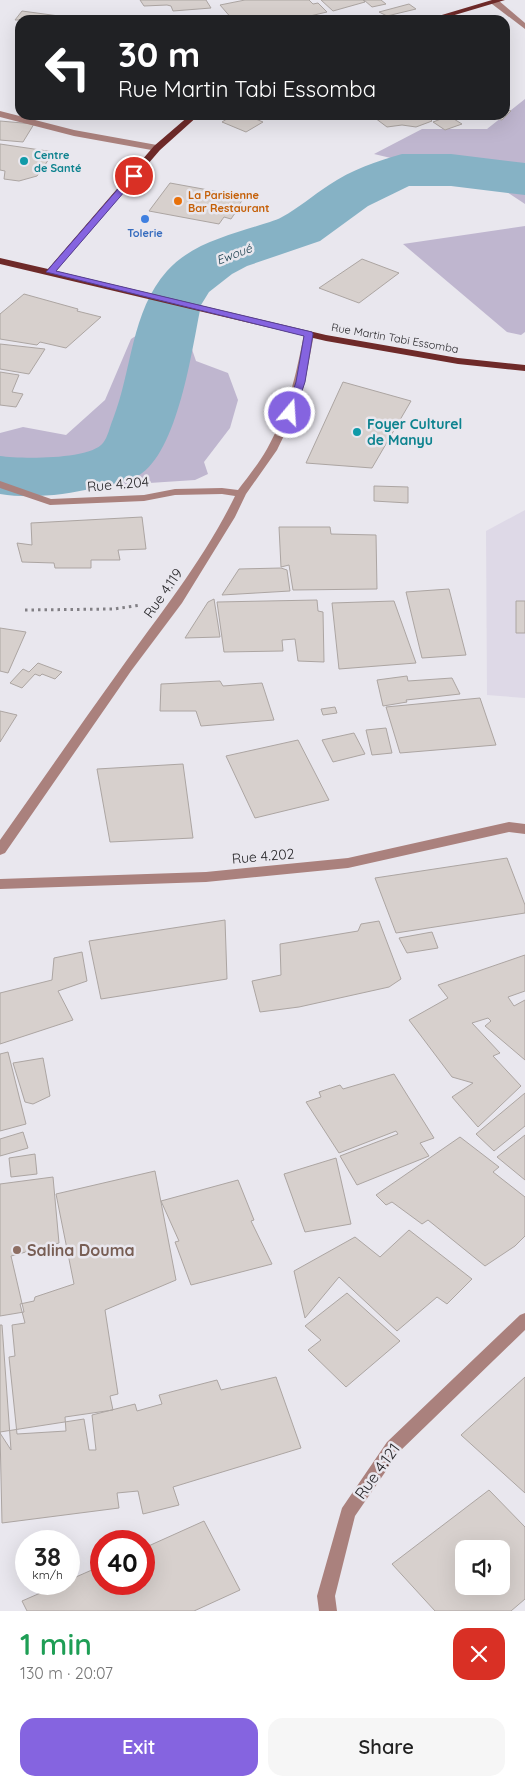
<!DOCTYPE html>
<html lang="en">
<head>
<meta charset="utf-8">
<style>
  body { margin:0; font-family:Quicksand,sans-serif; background:#f6f6f6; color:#222; height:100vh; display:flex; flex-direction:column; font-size:19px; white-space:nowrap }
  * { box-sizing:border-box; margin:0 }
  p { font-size:16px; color:#767676 }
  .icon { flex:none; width:28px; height:28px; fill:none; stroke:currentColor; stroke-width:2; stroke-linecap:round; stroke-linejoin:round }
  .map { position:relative; height:1611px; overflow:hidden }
  .sheet { display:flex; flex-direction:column; background:#fff; flex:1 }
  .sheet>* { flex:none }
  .top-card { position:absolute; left:15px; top:15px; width:495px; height:105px; border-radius:15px; box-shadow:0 5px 20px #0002; background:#202124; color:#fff; overflow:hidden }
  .buttons { position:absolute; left:455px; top:1540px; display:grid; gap:10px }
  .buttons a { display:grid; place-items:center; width:55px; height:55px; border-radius:10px; background:#fff; box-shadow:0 5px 20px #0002; font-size:25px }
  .speed { position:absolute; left:15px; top:1530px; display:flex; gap:10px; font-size:25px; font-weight:700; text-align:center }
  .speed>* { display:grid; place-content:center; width:65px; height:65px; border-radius:50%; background:#fff; box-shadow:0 5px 20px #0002; line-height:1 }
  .speed small { font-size:12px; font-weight:400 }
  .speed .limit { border:8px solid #d22; background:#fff; color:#111 }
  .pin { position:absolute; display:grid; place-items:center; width:42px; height:42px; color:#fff; margin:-21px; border:2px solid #fff; border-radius:50%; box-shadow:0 1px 5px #0007 }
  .me { position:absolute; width:55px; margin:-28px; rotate:18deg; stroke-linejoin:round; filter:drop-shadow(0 0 4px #0008) }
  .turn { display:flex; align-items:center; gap:18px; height:105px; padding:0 20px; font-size:22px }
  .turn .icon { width:65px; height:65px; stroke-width:2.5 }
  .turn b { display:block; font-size:35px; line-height:42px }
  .round { display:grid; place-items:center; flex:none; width:52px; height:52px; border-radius:15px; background:#f6f6f6 }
  .summary { display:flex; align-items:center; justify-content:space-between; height:85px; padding:0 20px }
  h1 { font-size:30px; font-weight:600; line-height:38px; color:#1e9e55 }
  .primary-button { display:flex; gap:10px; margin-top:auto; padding:10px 20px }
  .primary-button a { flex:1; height:58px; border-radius:15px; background:#8564e0; color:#fff; font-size:20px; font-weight:600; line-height:58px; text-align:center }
  .primary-button a+a { background:#f6f6f6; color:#222 }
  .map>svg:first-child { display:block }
  .built { fill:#ded9e7 }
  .green { fill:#bfb6cf }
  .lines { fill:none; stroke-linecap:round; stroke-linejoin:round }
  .river { fill:#86b2c5; fill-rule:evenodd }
  .building { fill:#d7d0cd; stroke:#aca5a2; fill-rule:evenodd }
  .path { stroke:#828085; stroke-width:3; stroke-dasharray:2.5 4; stroke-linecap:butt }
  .minor { fill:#aa817d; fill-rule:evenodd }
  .major { fill:#6e2a29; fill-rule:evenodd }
  .route { fill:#8564e0; stroke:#564192 }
  .culture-dot { fill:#0f9aa8; stroke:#e9e7ee; stroke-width:2 }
  .food-dot { fill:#e8710a; stroke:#e9e7ee; stroke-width:2 }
  .shop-dot { fill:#3f7fe0; stroke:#e9e7ee; stroke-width:2 }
  .education-dot { fill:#8d6e63; stroke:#e9e7ee; stroke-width:2 }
  .labels { text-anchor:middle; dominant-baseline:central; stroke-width:5; stroke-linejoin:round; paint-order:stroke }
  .far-culture-label { font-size:11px; font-weight:bold; fill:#0d838f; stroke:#e9e7ee; text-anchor:start }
  .far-food-label { font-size:11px; font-weight:bold; fill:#c56008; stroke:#e9e7ee; text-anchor:start }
  .far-shop-label { font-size:11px; font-weight:bold; fill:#366cbe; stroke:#e9e7ee }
  .far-street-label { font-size:11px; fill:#29282b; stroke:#e9e7ee }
  .far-water-label { font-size:12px; font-style:italic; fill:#123948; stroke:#e9e7ee }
  .culture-label { font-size:14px; font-weight:bold; fill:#0d838f; stroke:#e9e7ee; text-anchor:start }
  .street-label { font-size:14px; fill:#29282b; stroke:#e9e7ee }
  .near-education-label { font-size:16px; font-weight:bold; fill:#785e54; stroke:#e9e7ee; text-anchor:start }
  .near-street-label { font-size:16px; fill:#29282b; stroke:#e9e7ee }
</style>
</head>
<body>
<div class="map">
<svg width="525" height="1611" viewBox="0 0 525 1611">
  <rect width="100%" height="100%" fill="#e9e7ee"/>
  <path class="built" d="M525,510V698L487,695L486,531Z"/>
  <path class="green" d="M525,99V204L492,182L374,154L422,129H487Z
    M525,226V332L521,335L507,332L403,244Z
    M159,321L185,329L196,361L228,373L238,400L230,428L204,462L208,474L195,480L73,488L0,479V433L23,427L66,435L105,400L131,339Z"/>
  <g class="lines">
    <path class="river" d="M402,154H451L525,163V195L451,186H409L368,206L320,241L247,266L232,274L209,292L201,305C192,349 178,453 138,476C127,483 108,484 94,488C65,495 30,499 0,494V456C20,459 90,460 103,443C108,437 110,426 113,419C132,371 131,311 167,271C190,245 226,236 257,226C265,223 275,221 282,217C299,208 313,195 329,185C351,170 377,161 402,154Z"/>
  </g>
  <path class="building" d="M140,0H206L211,8L173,11L171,6L167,5L144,6Z
    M245,0H309L313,4L318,3L327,12L293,20H233L220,5Z
    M321,0H363L365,2L333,11Z
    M364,0H381L386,4L372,7Z
    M409,4L416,9L387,16L379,12Z
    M22,11L59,16L56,20H15Z
    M505,109L511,111L502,120L489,117L491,115H505Z
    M233,115H246L263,122L246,132L222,122Z
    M371,115H426L432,121L416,127L402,125L387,127Z
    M449,116L462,124L445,130L433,122Z
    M0,121L34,124L23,142L0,140Z
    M0,144L54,152L37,176L19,181L4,179L5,171L0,170Z
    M170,183L225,193L226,191L245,196L237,208L231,207L228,212L235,213L231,219L224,217L219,224L149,211Z
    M362,259L399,273L359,303L319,288Z
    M24,294L78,309L77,311L101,317L66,348L40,342L37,345L0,339V314Z
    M0,344L45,349L29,374L0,369Z
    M0,372L19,375L12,392L23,394L16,407L0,405Z
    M343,382L411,401L372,468L306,463Z
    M374,486L408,487V503L374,501Z
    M142,517L146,549L118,550L120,560H91V568H55L54,563L22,562L17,543L32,545L31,523Z
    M279,527H330L331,534L376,535L377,589L293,590L289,565L281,567Z
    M281,568L287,570L290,591L222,595L239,569Z
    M449,589L466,655L422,658L406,592Z
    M214,599L220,637L185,638L208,602Z
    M317,600L318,611L323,612L324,662L298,661L295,639L282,640L283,651L224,652L217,602Z
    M394,601L416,663L339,669L332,603Z
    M516,601H525V633H516Z
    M0,628L26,632L8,673L0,671Z
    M38,663L62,672L55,679L42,674L40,676L35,674L22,688L10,683L23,669L29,672Z
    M407,676L408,681L452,678L460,694L406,700L407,702L383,706L377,680Z
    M220,681L223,686L262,683L274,720L201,726L196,711H160L161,684Z
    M480,698L496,745L400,753L386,707Z
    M335,707L337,713L323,715L321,709Z
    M0,711L17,715L0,742Z
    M386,728L392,753L372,755L366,730Z
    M354,733L365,754L333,762L322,740Z
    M298,740L329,800L255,818L226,756Z
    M183,764L193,838L110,842L97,769Z
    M507,858L525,905V913L396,933L375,878Z
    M225,920L227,979L101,999L89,941Z
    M379,921L401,979L389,987L299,1007L260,1012L252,981L281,975L280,944L358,931L361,924Z
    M432,932L438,948L407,953L399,938Z
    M82,952L87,981L58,991L73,1020L0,1044V993L52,980L54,958Z
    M525,955V991L508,997L514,1006L525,1000V1060L485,1026L491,1021L488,1018L472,1023L500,1053L493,1056L521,1086L478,1127L452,1097L473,1083L452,1077L409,1020L448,998L438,985Z
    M8,1052L26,1124L0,1131V1054Z
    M43,1058L50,1096L33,1104L25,1102L13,1063Z
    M394,1074L434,1138L420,1143L429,1156L357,1185L340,1156L398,1134L396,1131L339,1153L306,1102L321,1097L319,1092L340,1085L343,1089Z
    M525,1093V1126L494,1151L476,1134Z
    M23,1132L28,1148L0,1156V1139Z
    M525,1135V1180L497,1157Z
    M460,1137L499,1167L493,1172L525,1197V1236L515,1246L485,1266L428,1220L422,1224L392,1202L386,1205L376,1195Z
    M35,1154L37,1174L11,1177L9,1158Z
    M336,1158L351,1224L305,1232L284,1174Z
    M155,1171L176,1280L105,1310L118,1394L110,1396L113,1410L65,1417L66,1431L17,1434L9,1357L15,1356L12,1325L25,1323L20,1304L34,1301L35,1297L74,1284L56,1194Z
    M53,1177L59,1243L11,1256L24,1312L0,1316V1184Z
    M238,1180L254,1220L251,1221L272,1264L191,1285L175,1242L179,1241L161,1201Z
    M409,1230L472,1279L447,1304L437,1297L397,1331L339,1277L305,1318L294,1271L355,1237L380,1257Z
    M347,1293L400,1341L346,1387L308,1350L321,1340L305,1326Z
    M0,1325H2L11,1450L0,1433Z
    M276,1377L301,1448L173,1487L179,1505L143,1514L138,1491L117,1493L119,1508L2,1523L0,1432L84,1419L89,1450H96L92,1415L135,1404L137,1411L162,1404L159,1395L217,1380L221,1390Z
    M525,1377V1493L461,1435Z
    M489,1490L525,1527V1599L511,1611H435L392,1564ZM464,1549H501V1586H464Z
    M204,1521L240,1590L194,1611H27L22,1601L61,1584H69V1580L101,1566V1584H144V1548Z"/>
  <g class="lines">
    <path class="path" d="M25,610L114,609L141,605"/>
    <path class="minor" d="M492,0H498L525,23V29L492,4Z
      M0,111L74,130L157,145L161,148L157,151L74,136L0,117Z
      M309,331L314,334L305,382L295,413L277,450L246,494L235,517L182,603L131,671L5,853L0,855V840C41,782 81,724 122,667C162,611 205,558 235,496L222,494L175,495L144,501L50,505L0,488V481L51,499L144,495L175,489L222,488L238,490C248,477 259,463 267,449C288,412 296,375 304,334Z
      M509,822L525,824V834L509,832L348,868L206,882L0,889V879L206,872L348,858Z
      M525,1313V1330L399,1452L355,1516L335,1596L337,1611H319L317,1596L342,1508L387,1442L520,1315Z"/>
    <path class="major" d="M492,0H505L438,20H425Z
      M190,115H199L160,150L56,271L326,335L458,358L525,365V371L458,364L326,341L0,264V258L48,269L154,146Z"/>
  </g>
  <path class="route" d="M131,174L138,176L56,271L312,332L313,334L305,382L294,415H287L286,413L296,382L304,336L46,272Z"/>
  <g class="culture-dot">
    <circle cx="24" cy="161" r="5"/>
    <circle cx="357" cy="432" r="5"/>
  </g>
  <circle class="food-dot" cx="178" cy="201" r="5"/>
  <circle class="shop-dot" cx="145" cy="219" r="5"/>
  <circle class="education-dot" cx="17" cy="1250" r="5"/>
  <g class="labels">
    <g class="far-culture-label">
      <text x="34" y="155">Centre<tspan x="34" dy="13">de Santé</tspan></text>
    </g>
    <g class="far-food-label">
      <text x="188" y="195">La Parisienne<tspan x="188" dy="13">Bar Restaurant</tspan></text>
    </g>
    <g class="far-shop-label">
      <text x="145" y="233">Tolerie</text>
    </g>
    <g class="far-street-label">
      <text transform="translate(395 338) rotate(10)">Rue Martin Tabi Essomba</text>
    </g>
    <g class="far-water-label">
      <text transform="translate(234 254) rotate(-21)">Ewoué</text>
    </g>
    <g class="culture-label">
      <text x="367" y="424">Foyer Culturel<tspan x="367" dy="16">de Manyu</tspan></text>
    </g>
    <g class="street-label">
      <text transform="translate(118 484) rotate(-5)">Rue 4.204</text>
      <text transform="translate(163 593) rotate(-55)">Rue 4.119</text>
      <text transform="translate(263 856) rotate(-5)">Rue 4.202</text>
    </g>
    <g class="near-education-label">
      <text x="27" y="1250">Salina Douma</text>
    </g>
    <g class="near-street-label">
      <text transform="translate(377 1471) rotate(-54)">Rue 4.121</text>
    </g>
  </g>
</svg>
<div class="buttons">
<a><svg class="icon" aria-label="sound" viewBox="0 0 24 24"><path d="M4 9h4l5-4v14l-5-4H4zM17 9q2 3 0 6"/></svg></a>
</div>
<div class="speed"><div>38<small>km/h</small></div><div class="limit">40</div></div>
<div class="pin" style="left:134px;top:176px;background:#d93025"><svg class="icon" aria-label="arrive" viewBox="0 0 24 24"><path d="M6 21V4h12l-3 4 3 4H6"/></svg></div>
<svg class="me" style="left:290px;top:413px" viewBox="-20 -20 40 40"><circle r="17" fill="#8564e0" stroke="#fff" stroke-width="3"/><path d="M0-11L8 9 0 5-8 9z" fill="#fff"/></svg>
<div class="top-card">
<div class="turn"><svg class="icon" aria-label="left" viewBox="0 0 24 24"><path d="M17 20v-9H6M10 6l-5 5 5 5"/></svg><div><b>30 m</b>Rue Martin Tabi Essomba</div></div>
</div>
</div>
<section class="sheet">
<div class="summary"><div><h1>1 min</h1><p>130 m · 20:07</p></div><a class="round" style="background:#d93025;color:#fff"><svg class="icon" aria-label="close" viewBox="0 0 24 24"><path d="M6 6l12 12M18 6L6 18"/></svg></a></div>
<div class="primary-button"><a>Exit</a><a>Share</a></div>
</section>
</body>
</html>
